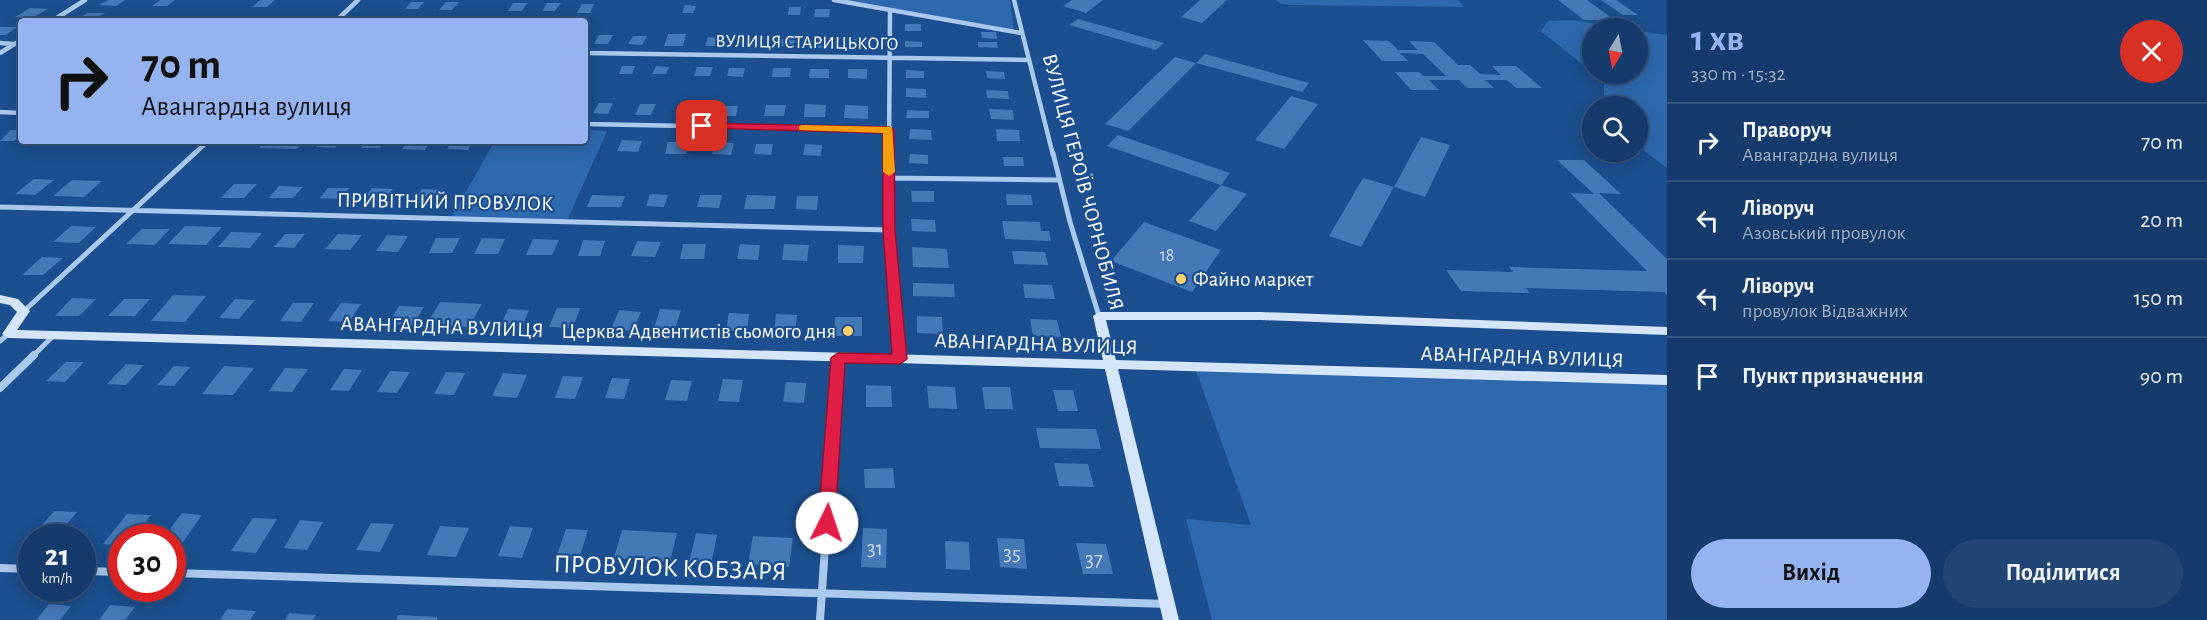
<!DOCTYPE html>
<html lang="uk">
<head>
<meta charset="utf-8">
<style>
  body { margin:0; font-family:"Alegreya Sans",sans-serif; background:#214673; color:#f1f3f6; height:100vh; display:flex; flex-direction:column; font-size:22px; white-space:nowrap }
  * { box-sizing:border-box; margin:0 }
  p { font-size:20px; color:#9dadc1 }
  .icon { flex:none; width:33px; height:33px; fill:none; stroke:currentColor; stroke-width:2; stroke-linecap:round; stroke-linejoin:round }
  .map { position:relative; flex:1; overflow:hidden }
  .side { display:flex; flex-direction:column; background:#143b6b; width:540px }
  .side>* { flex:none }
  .guide { position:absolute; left:18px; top:18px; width:570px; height:126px; border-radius:6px; box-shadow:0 3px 15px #0003,0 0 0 2px #33557e; background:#95b2f1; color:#111; overflow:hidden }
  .needle { width:39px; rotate:190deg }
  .buttons { position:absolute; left:1582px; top:18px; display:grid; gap:12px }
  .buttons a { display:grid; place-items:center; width:66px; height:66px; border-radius:50%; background:#143b6b; box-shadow:0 3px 15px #0003,0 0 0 2px #33557e; font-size:30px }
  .speed { position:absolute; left:18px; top:524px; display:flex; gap:12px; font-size:30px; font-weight:700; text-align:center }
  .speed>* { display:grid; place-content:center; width:78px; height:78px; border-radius:50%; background:#143b6b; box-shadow:0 3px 15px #0003,0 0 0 2px #33557e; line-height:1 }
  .speed small { font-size:15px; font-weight:400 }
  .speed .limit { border:9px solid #d22; background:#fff; color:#111 }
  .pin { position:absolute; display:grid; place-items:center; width:51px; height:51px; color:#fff; margin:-26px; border-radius:12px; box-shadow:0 3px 9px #0006 }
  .me { position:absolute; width:66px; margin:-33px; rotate:4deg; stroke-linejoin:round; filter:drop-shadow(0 0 4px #0008) }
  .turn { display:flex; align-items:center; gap:21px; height:126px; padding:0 24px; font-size:27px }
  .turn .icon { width:78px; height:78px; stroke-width:2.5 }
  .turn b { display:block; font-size:42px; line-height:51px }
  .round { display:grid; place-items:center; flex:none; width:63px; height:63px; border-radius:32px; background:#214673 }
  .head { display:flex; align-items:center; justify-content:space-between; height:102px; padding:0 24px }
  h1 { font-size:36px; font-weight:700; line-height:45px; color:#95b2f1 }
  .action { display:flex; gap:12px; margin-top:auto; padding:12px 24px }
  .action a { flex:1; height:69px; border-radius:36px; background:#95b2f1; color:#111; font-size:24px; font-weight:700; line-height:69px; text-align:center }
  .action a+a { background:#214673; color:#f1f3f6 }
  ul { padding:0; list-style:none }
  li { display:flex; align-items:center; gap:18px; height:78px; padding:0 24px; border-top:2px solid #33557e }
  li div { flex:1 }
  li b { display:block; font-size:22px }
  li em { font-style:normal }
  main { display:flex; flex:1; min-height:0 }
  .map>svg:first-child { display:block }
  .green { fill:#2e69ad }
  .building { fill:#4478b7 }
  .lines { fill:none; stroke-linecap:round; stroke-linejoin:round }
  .street-far2 { stroke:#a9c9ee; stroke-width:4.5 }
  .street-far1 { stroke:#a9c9ee; stroke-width:5 }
  .street { stroke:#a9c9ee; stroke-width:8 }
  .secondary { fill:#d6e6fa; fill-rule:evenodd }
  .route { fill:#e11d48; stroke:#92132f; stroke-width:1.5 }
  .slow { fill:#f59e0b }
  .poi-dot { fill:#ffd166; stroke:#1b4f8f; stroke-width:2 }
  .labels { text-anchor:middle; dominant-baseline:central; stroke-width:4.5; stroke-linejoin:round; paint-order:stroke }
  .far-street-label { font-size:18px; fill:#fff; stroke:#1b4f8f }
  .number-label { font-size:18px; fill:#d0dded }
  .street-label { font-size:21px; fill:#fff; stroke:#1b4f8f }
  .poi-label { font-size:21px; fill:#fff; stroke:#1b4f8f; text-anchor:start }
  .near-number-label { font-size:21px; fill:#d0dded }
  .near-street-label { font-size:26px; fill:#fff; stroke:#1b4f8f }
</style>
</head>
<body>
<main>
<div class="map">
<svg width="1667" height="620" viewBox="0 0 1667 620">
  <rect width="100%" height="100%" fill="#1b4f8f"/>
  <path class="green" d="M841,0H1010L1014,30Z
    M1276,0H1458L1464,7L1291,5L1281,4Z
    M1573,20L1622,28H1593V73L1541,31L1548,21Z
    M1638,31L1667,35V168L1638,146V106H1604V83L1594,74H1638Z
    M585,130L607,131L567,221L450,219L495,141H585Z
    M1195,368L1667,384V620H1212L1186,519L1251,525Z"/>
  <path class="building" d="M108,0H125L116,6L99,5Z
    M160,0H175L167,6H152Z
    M260,0H275L267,7H252Z
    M1072,0H1103L1086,13L1063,6Z
    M1200,0H1227L1202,23L1181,17Z
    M1558,0H1587L1615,20H1584Z
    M1601,0H1616L1638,15H1623Z
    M411,2H424L418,9H405Z
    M446,2H459L452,10H439Z
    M513,3H527L522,11H508Z
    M547,3H561L555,11H542Z
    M582,4H594L590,13H577Z
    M685,5L696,6L693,13H682Z
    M789,7H801L800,15H788Z
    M30,8L48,9L34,17H15Z
    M815,9H830L829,17H814Z
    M88,13H105L95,20L78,19Z
    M1078,19L1164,43L1156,50L1069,25Z
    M905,24H921V31H905Z
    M0,27H18L5,35H0Z
    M981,32H996L997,39L982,38Z
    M668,34H686L683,46H664Z
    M599,35H613L608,44H594Z
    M633,36H647L642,45L628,44Z
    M708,37L722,38L720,46H705Z
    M741,37L757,38L755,46H739Z
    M778,39H795L794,46H777Z
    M818,39H833L832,48H817Z
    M854,39L868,40V49L854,48Z
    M1363,40L1389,41L1398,50H1418L1409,41L1434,42L1458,65H1470L1480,74L1501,75L1492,66H1516L1542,88H1516L1507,80H1485L1494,88H1467L1459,80H1429L1439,90H1411L1395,72H1419L1423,76H1446L1423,54L1400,53L1408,61H1382Z
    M905,41L922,42V47H905Z
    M978,42H997L998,48L978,47Z
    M1205,54L1309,83L1302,92L1196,63Z
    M1175,57L1196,63L1128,131L1105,124Z
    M622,66H635L632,74H619Z
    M656,66L669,67L666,74H652Z
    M697,67H713L710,76H694Z
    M729,68H745L743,77L727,76Z
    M773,68H791L790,77H772Z
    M810,69H829V78H809Z
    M848,69H867V79L848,78Z
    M906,70L924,71V78H906Z
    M986,71L1004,72L1005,79L987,78Z
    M906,88L926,89V98L906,97Z
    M986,90L1008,91L1009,99L987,98Z
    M1291,96L1318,104L1284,149L1255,140Z
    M599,103H613L608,114L593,113Z
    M640,104H656L651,115H635Z
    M805,104L826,105L825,117H804Z
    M686,105H702L699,116L683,115Z
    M766,105H786L784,116H764Z
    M845,105L868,106V119L844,118Z
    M721,106H738L736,116H719Z
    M989,109L1013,110L1014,120L991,119Z
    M907,110L929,111V118H906Z
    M910,129L931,130L932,140L909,139Z
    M996,129L1019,130L1020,141H997Z
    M11,130H21V136L14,141H0Z
    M1118,135L1230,173L1221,185L1107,146Z
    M1421,137L1450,145L1425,197L1394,187Z
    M622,140L642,141L638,152L617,151Z
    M265,141H304L297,149L259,148Z
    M322,141H341L335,148L316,147Z
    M366,141H386L380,148H361Z
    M408,141H431L425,150L402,149Z
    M452,141H473L468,150L447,149Z
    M668,142H689L686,154H665Z
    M715,142L734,143L731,155L712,154Z
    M756,144H773L771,155L754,154Z
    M805,144L822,145L821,156L803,155Z
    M910,154L928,155V164L909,163Z
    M1003,157H1023L1024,166H1004Z
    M1557,160H1584L1621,194L1599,193L1667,259V295L1664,292L1526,288L1530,293L1461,291L1446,270L1513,272L1509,267L1647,271L1570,193L1594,194Z
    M1363,178L1394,187L1361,247L1329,236Z
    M34,179L54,180L35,195L15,194Z
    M72,180L102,181L84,197L53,196Z
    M234,184H257L244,198H221Z
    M1221,185L1247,194L1216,231L1189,221Z
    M279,186L303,187L293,198H269Z
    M328,188H349L341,199L320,198Z
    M372,188L393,189L383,201H362Z
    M422,189L442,190L434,201H415Z
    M911,191H934V202H912Z
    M650,194L668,195L664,207L646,206Z
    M1006,194L1031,195L1033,205H1007Z
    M592,195L625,196L621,207H587Z
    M700,195H722L719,208L697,207Z
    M747,195L776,196L774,209H744Z
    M797,196H818L817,210L796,209Z
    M911,219L935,220L936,232L912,231Z
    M1002,221L1040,222L1041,231H1049L1051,241L1005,239Z
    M1144,222L1221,250L1192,292L1111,261Z
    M71,226L96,227L79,243L53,242Z
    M185,226L222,227L206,245L168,244Z
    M142,229H170L155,245L126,244Z
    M231,232L262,233L250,248L218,247Z
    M285,234H305L294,248L274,247Z
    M338,234L362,235L350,250L325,249Z
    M387,235L408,236L398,252L376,251Z
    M436,238H460L452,253H429Z
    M482,238L505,239L498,254H474Z
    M533,239L559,240L552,255H526Z
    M583,240L605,241L600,256H578Z
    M637,241L661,242L655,257L631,256Z
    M683,244H706L704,259H680Z
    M740,244L760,245L758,260L737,259Z
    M784,244L809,245L807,261L782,260Z
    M838,245L864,246L863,263H838Z
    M912,247L947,249L949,268L913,267Z
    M1012,251L1045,252L1048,265L1014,264Z
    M42,257L63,258L43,275H22Z
    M913,283L954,284L955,297L913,296Z
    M1023,284L1052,285L1055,299L1025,298Z
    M173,295L206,296L185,322L151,321Z
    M72,298L96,299L79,316H55Z
    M124,299H150L135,316H108Z
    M235,299L255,300L239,319L219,318Z
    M440,302L482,304L469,327L426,325Z
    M293,303H314L301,322L280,321Z
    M341,303L361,304L349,322L328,321Z
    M399,306L424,307L413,325L388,324Z
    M557,308H580L573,328L549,327Z
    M508,309L529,310L522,327H500Z
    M660,309L681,310L675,329L654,328Z
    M619,310L641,312L633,331L611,329Z
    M729,313L749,314L747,331H726Z
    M776,314L797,315L795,333H774Z
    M917,316L942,317L943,334L917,333Z
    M835,317H862V336H834Z
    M1030,319L1057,320L1061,337L1033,336Z
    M66,362H84L65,382L46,381Z
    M126,364L144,365L126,385L107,384Z
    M174,366L190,367L174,386L157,385Z
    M224,366L254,368L233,395L202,394Z
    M285,368L308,369L292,392L269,391Z
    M344,369L362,370L349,391L330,390Z
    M390,371L410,372L397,393L377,392Z
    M446,372L465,373L454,395L434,394Z
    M503,373L527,375L517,398L492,396Z
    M563,376L583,377L575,399L555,398Z
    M612,378L630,379L624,399L605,398Z
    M723,379L743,380L739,402L718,401Z
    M671,380L692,381L687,401L665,400Z
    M786,382L806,383L804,403L783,402Z
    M866,385L891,386L892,407H866Z
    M927,386L955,387L957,409L929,408Z
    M982,387H1010L1013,409H985Z
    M1053,390H1073L1078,411H1058Z
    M1036,428L1096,429L1101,449L1040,448Z
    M1054,463L1088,464L1094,487L1059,486Z
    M893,468L895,488H865L864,469Z
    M54,511L77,512L56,537H32Z
    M182,513L202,515L181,545L172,544V537H164Z
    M127,514L151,515L134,537H122V546L103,544Z
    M253,518L277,519L256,553L231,551Z
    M300,520L323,522L307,550L284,548Z
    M371,523L394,524L380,552L356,550Z
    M440,526L469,528L456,557L427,555Z
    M510,526L533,528L522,558L498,556Z
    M863,528L887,529L886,568L861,567Z
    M566,529L588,530L579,559L556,558Z
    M622,530L677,533L670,562L614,558Z
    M696,533L717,535L711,565L689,563Z
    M753,536L793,538L789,567L748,564Z
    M997,538L1024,539L1027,569L1000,567Z
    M945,541L969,542L970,570L946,569Z
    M1076,543L1106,544L1113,574H1083Z
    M49,604L71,606L60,620H36Z
    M110,605L135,607L125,620H99Z
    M227,609L256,611L250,620H220Z
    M289,613L316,615L313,620H285Z
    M398,615L438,617L437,620H396Z"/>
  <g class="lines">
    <path class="street-far2" d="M834,0L1021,33
      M1014,0L1053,155
      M52,21L85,0
      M336,21L358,0
      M0,43L14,44
      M0,53L21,40
      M585,53L1028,60
      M0,112L21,113
      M585,124L889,130
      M193,155L208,141
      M889,155L890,10"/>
    <path class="street-far1" d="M889,153V230L900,357
      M1053,153L1070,222L1099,316
      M889,178L1059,180
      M0,207L889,230
      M24,311L195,153
      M0,341L8,334
      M32,357L53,336"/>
    <path class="street" d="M900,355V359
      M0,388L34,355
      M0,568L32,569
      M82,571L122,572
      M172,573L1167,604
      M820,620L838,358"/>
    <path class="secondary" d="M0,295L18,299L30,311L17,330L1103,360L1093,316L1099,312H1261L1667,327V335L1261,320H1106L1116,360L1667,375V385L1118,369L1179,620H1163L1105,369L8,338L2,334L17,312L10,305L0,303Z"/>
  </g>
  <path class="route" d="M702,123L889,127L894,130L895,230L907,359L900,364L845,363L835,523L833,528L827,531L821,528L818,523L831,358L838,353L892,354L883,230V133L698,128V124Z"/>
  <path class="slow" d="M802,125L892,127L895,172L889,176L883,172V133L799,130V126Z"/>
  <g class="poi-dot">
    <circle cx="1181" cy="279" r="6"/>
    <circle cx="848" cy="331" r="6"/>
  </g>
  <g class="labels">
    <g class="far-street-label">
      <text transform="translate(807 43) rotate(1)">ВУЛИЦЯ СТАРИЦЬКОГО</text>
    </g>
    <g class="number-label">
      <text x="1167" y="256">18</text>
    </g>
    <g class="street-label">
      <text transform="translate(1083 182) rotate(75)">ВУЛИЦЯ ГЕРОЇВ ЧОРНОБИЛЯ</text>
      <text transform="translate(445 202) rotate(1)">ПРИВІТНИЙ ПРОВУЛОК</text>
      <text transform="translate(442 327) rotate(2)">АВАНГАРДНА ВУЛИЦЯ</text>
      <text transform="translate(1036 344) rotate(2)">АВАНГАРДНА ВУЛИЦЯ</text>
      <text transform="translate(1522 357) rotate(2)">АВАНГАРДНА ВУЛИЦЯ</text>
    </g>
    <g class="poi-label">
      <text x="1193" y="279">Файно маркет</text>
      <text x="836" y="331" text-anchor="end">Церква Адвентистів сьомого дня</text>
    </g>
    <g class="near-number-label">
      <text x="875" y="548">31</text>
      <text x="1012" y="553">35</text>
      <text x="1094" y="559">37</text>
    </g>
    <g class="near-street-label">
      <text transform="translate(670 568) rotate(2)">ПРОВУЛОК КОБЗАРЯ</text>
    </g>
  </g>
</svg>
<div class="buttons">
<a><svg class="needle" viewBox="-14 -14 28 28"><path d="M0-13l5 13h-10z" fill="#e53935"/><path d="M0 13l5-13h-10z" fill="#9dadc1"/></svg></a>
<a><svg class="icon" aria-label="search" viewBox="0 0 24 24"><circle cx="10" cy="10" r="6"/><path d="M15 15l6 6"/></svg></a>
</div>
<div class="speed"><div>21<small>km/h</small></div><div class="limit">30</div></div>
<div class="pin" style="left:702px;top:126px;background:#d93025"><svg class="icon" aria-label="arrive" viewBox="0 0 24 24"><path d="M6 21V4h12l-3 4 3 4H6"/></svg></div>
<svg class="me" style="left:827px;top:523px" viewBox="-20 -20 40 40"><circle r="19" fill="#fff"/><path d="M0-13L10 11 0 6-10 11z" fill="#e11d48"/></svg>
<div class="guide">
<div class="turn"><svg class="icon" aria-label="right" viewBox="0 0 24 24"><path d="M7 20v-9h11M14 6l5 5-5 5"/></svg><div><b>70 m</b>Авангардна вулиця</div></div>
</div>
</div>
<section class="side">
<div class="head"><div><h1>1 хв</h1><p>330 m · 15:32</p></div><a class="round" style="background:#d93025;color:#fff"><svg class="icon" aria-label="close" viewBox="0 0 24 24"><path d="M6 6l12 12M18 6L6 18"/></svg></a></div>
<ul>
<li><svg class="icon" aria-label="right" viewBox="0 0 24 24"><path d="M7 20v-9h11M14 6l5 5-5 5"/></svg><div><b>Праворуч</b><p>Авангардна вулиця</p></div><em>70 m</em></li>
<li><svg class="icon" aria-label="left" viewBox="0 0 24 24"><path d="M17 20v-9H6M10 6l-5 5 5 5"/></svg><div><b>Ліворуч</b><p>Азовський провулок</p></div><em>20 m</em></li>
<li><svg class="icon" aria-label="left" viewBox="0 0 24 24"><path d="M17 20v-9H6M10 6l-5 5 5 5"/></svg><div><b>Ліворуч</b><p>провулок Відважних</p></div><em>150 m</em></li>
<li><svg class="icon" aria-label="arrive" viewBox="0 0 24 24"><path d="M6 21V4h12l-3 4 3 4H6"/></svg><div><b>Пункт призначення</b></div><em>90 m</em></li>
</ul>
<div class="action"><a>Вихід</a><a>Поділитися</a></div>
</section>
</main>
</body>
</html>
